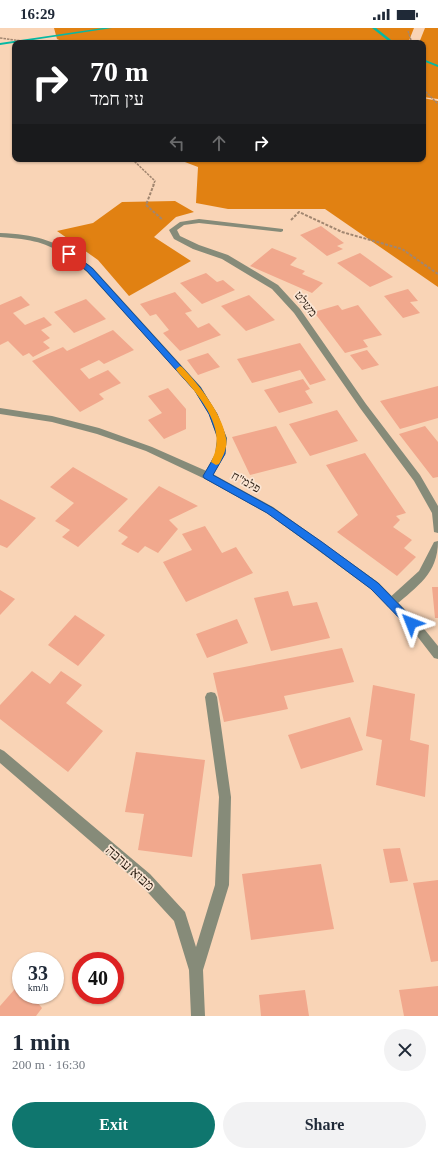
<!DOCTYPE html>
<html lang="en">
<head>
<meta charset="utf-8">
<style>
  body { margin:0; font-family:"Times New Roman","Noto Sans Hebrew",serif; background:#f2f2f3; color:#1f2937; height:100vh; display:flex; flex-direction:column; font-size:15px; white-space:nowrap }
  * { box-sizing:border-box; margin:0 }
  p { font-size:13px; color:#747a83 }
  .icon { flex:none; width:22px; height:22px; fill:none; stroke:currentColor; stroke-width:2; stroke-linecap:round; stroke-linejoin:round }
  .map { position:relative; height:988px; overflow:hidden }
  .panel { display:flex; flex-direction:column; background:#fff; flex:1 }
  .panel>* { flex:none }
  .banner { position:absolute; left:12px; top:12px; width:414px; height:122px; border-radius:8px; box-shadow:0 1px 3px #0004; background:#202124; color:#fff; overflow:hidden }
  .speed { position:absolute; left:12px; top:924px; display:flex; gap:8px; font-size:20px; font-weight:700; text-align:center }
  .speed>* { display:grid; place-content:center; width:52px; height:52px; border-radius:50%; background:#fff; box-shadow:0 1px 3px #0004; line-height:1 }
  .speed small { font-size:10px; font-weight:400 }
  .speed .limit { border:6px solid #d22; background:#fff; color:#111 }
  .pin { position:absolute; display:grid; place-items:center; width:34px; height:34px; color:#fff; margin:-17px; border-radius:8px; box-shadow:0 2px 6px #0006 }
  .me { position:absolute; width:44px; margin:-22px; rotate:315deg; stroke-linejoin:round; filter:drop-shadow(0 0 3px #0008) }
  .turn { display:flex; align-items:center; gap:14px; height:84px; padding:0 12px; font-size:18px }
  .turn .icon { width:52px; height:52px; stroke-width:2.5 }
  .turn b { display:block; font-size:28px; line-height:34px }
  .lanes { display:flex; align-items:center; height:38px; padding:0 12px; background:#0003; justify-content:center; gap:20px; direction:ltr }
  .lanes .off { opacity:.35 }
  .round { display:grid; place-items:center; flex:none; width:42px; height:42px; border-radius:21px; background:#f2f2f3 }
  .headline { display:flex; align-items:center; justify-content:space-between; height:68px; padding:0 12px }
  h1 { font-size:24px; font-weight:700; line-height:30px }
  .action { display:flex; gap:8px; margin-top:auto; padding:8px 12px }
  .action a { flex:1; height:46px; border-radius:24px; background:#0f766e; color:#fff; font-size:16px; font-weight:700; line-height:46px; text-align:center }
  .action a+a { background:#f2f2f3; color:#1f2937 }
  .status { display:flex; justify-content:space-between; align-items:center; height:28px; padding:0 20px; background:#fff; direction:ltr }
  .status svg { height:11px; fill:currentColor }
  .map>svg:first-child { display:block }
  .forest { fill:#e18112 }
  .lines { fill:none; stroke-linecap:round; stroke-linejoin:round }
  .stream { fill:#06b8a3; fill-rule:evenodd }
  .building { fill:#f1a88d }
  .path-far1 { stroke:#a18670; stroke-width:1.5; stroke-dasharray:2.5 1; stroke-linecap:butt }
  .path { stroke:#a18670; stroke-width:2; stroke-dasharray:3 1.5; stroke-linecap:butt }
  .minor { fill:#868b79; fill-rule:evenodd }
  .tertiary { fill:#868b79; fill-rule:evenodd }
  .route { fill:#1a73e8; stroke:#114b97 }
  .slow { fill:#f59e0b }
  .labels { text-anchor:middle; dominant-baseline:central; stroke-width:3.5; stroke-linejoin:round; paint-order:stroke }
  .street-label { font-size:12px; fill:#24170c; stroke:#fbe5d3 }
  .near-street-label { font-size:14px; fill:#24170c; stroke:#fbe5d3 }
</style>
</head>
<body>
<div class="status"><b>16:29</b><svg viewBox="0 0 49 12"><path d="M0 12V9h3v3zM5 12V6h3v6zM10 12V3h3v9zM15 12V0h3v12zM26 1h20v11H26zM47 4h2v5h-2z"/></svg></div>
<div class="map">
<svg width="438" height="988" viewBox="0 0 438 988">
  <rect width="100%" height="100%" fill="#f9d4b6"/>
  <path class="forest" d="M54,0H414L408,15H66L57,11Z
    M425,0H438V71L423,69V15H419Z
    M423,70L438,73V259L325,181H228L196,175L198,139L177,131H423Z
    M175,173L194,184L176,189L154,209L191,233L129,268L98,232L57,203L93,195L122,174Z"/>
  <g class="lines">
    <path class="stream" d="M103,0H112L0,17V15Z
      M372,0H376L395,15H391Z
      M423,31L438,37V39L423,33Z"/>
  </g>
  <path class="building" d="M321,198L344,215L337,218L343,221L327,228L300,207Z
    M272,220L297,230L290,237L305,243L302,246L323,255L312,265L250,238Z
    M360,225L393,249L370,259L337,235Z
    M206,245L217,254L223,252L235,262L202,276L180,255Z
    M408,261L418,273L410,274L420,285L403,290L384,268Z
    M175,264L192,283L185,285L198,300L209,295L221,307L180,323L163,305L169,302L156,286L150,288L140,276Z
    M249,267L275,292L246,303L221,278Z
    M21,268L30,277L13,285L25,297L44,289L52,297L41,302L50,310L43,314L50,320L33,329L29,325L23,328L8,313L0,317V277Z
    M86,271L106,291L74,305L54,284Z
    M338,277L342,282L358,277L382,307L363,312L368,319L345,325L314,284Z
    M113,302L134,322L104,336L99,332L80,341L89,351L108,342L121,355L99,366L104,371L80,384L32,333L63,319L67,323Z
    M300,315L326,352L310,357L300,342L252,355L237,331Z
    M367,322L379,337L362,342L350,327Z
    M208,325L220,339L198,347L187,332Z
    M303,351L310,361L305,363L313,375L279,385L264,362Z
    M438,358V390L400,401L380,373Z
    M168,360L186,381V401L164,411L148,392L162,385L148,368Z
    M337,382L358,413L310,428L289,396Z
    M276,398L297,435L250,447L232,409Z
    M425,398L438,414V449L433,450L399,406Z
    M365,425L406,485L396,488L400,492L393,499L412,512L404,520L416,529L397,548L337,504L358,487L326,437Z
    M73,439L128,471L78,519L62,509L70,502L55,493L74,475L50,459Z
    M159,458L198,478L169,492L178,501L158,525L145,518L138,525L121,516L128,509L118,503Z
    M0,471L36,490L7,520L0,517Z
    M205,498L222,525L236,519L253,545L186,574L163,534L192,522L182,506Z
    M432,559H438V590H435Z
    M0,562L15,571L0,587Z
    M288,563L293,578L317,574L330,610L271,623L254,570Z
    M75,587L105,607L78,638L48,617Z
    M237,591L248,615L207,630L196,606Z
    M342,620L354,654L284,668L288,681L224,694L213,645Z
    M32,643L50,656L61,643L82,657L66,675L103,703L68,744L0,691V677Z
    M373,657L415,666L410,712L429,717L425,769L376,757L382,712L366,708Z
    M350,689L363,722L301,741L288,707Z
    M136,724L205,732L192,829L138,822L144,786L125,784Z
    M400,820L408,853L390,855L383,821Z
    M321,836L334,901L251,912L242,846Z
    M438,852V933L431,934L413,855Z
    M21,954V967H31L42,980L36,988H0V978Z
    M438,958V988H404L399,962Z
    M305,962L309,988H261L259,967Z"/>
  <g class="lines">
    <path class="path-far1" d="M408,3L412,15
      M0,10L22,13V15
      M423,61L438,76
      M132,131L155,153L153,157"/>
    <path class="path" d="M154,156L146,177L163,192
      M291,192L299,184L342,204L402,221L438,246"/>
    <path class="minor" d="M199,191L283,201V203L281,204L199,195L184,197L177,202L180,208L199,217L228,227L278,257L300,281L366,376L420,447L438,478V505L434,504L432,485L414,453L360,380L294,285L272,261L222,231L193,221L174,211L169,202L180,194Z
      M0,205C43,207 59,214 93,240L201,359L217,386L227,410L225,426L211,451H205L203,448L215,426L217,410L209,386L195,363L87,244C54,217 43,212 0,209Z
      M438,513C438,546 417,558 395,578L391,580L387,578L386,575L387,572L419,543L434,514Z
      M211,664L215,665L217,669L231,769L229,857L203,942L205,988H191L189,942L174,893L140,856L0,735V721L4,723L150,846L185,884L196,919L215,857L219,769L205,669L207,665Z"/>
    <path class="tertiary" d="M0,380L52,388L99,400L152,419L211,445L273,479L379,555L425,602L438,618V631L434,630L417,608L371,561L267,485L205,451L146,423L97,406L52,394L0,386Z"/>
  </g>
  <path class="route" d="M66,224H71L92,240L200,359L217,386L226,410L225,426L213,447L273,480L322,514L378,555L414,592L416,595L414,598L411,599L407,598L371,561L316,520L267,485L204,450L203,448L216,426L218,410L209,386L195,363L87,243L66,227Z"/>
  <path class="slow" d="M180,338L182,339C199,357 222,385 226,410C228,419 223,428 219,436L216,437L211,434C230,401 198,366 177,343L176,341Z"/>
  <g class="labels">
    <g class="street-label">
      <text transform="translate(306 276) rotate(52)">משלט</text>
      <text transform="translate(246 454) rotate(29)">פלמ"ח</text>
    </g>
    <g class="near-street-label">
      <text transform="translate(130 840) rotate(42)">מבוא ערבה</text>
    </g>
  </g>
</svg>
<div class="speed"><div>33<small>km/h</small></div><div class="limit">40</div></div>
<div class="pin" style="left:69px;top:226px;background:#d93025"><svg class="icon" aria-label="arrive" viewBox="0 0 24 24"><path d="M6 21V4h12l-3 4 3 4H6"/></svg></div>
<svg class="me" style="left:411px;top:595px" viewBox="-20 -20 40 40"><path d="M0-17L14 15 0 8-14 15z" fill="#1a73e8" stroke="#fff" stroke-width="4"/></svg>
<div class="banner">
<div class="turn"><svg class="icon" aria-label="right" viewBox="0 0 24 24"><path d="M7 20v-9h11M14 6l5 5-5 5"/></svg><div><b>70 m</b>עין חמד</div></div>
<div class="lanes"><svg class="icon off" aria-label="left" viewBox="0 0 24 24"><path d="M17 20v-9H6M10 6l-5 5 5 5"/></svg><svg class="icon off" aria-label="ahead" viewBox="0 0 24 24"><path d="M12 20V5M6 11l6-6 6 6"/></svg><svg class="icon" aria-label="right" viewBox="0 0 24 24"><path d="M7 20v-9h11M14 6l5 5-5 5"/></svg></div>
</div>
</div>
<section class="panel">
<div class="headline"><div><h1>1 min</h1><p>200 m · 16:30</p></div><a class="round"><svg class="icon" aria-label="close" viewBox="0 0 24 24"><path d="M6 6l12 12M18 6L6 18"/></svg></a></div>
<div class="action"><a>Exit</a><a>Share</a></div>
</section>
</body>
</html>
